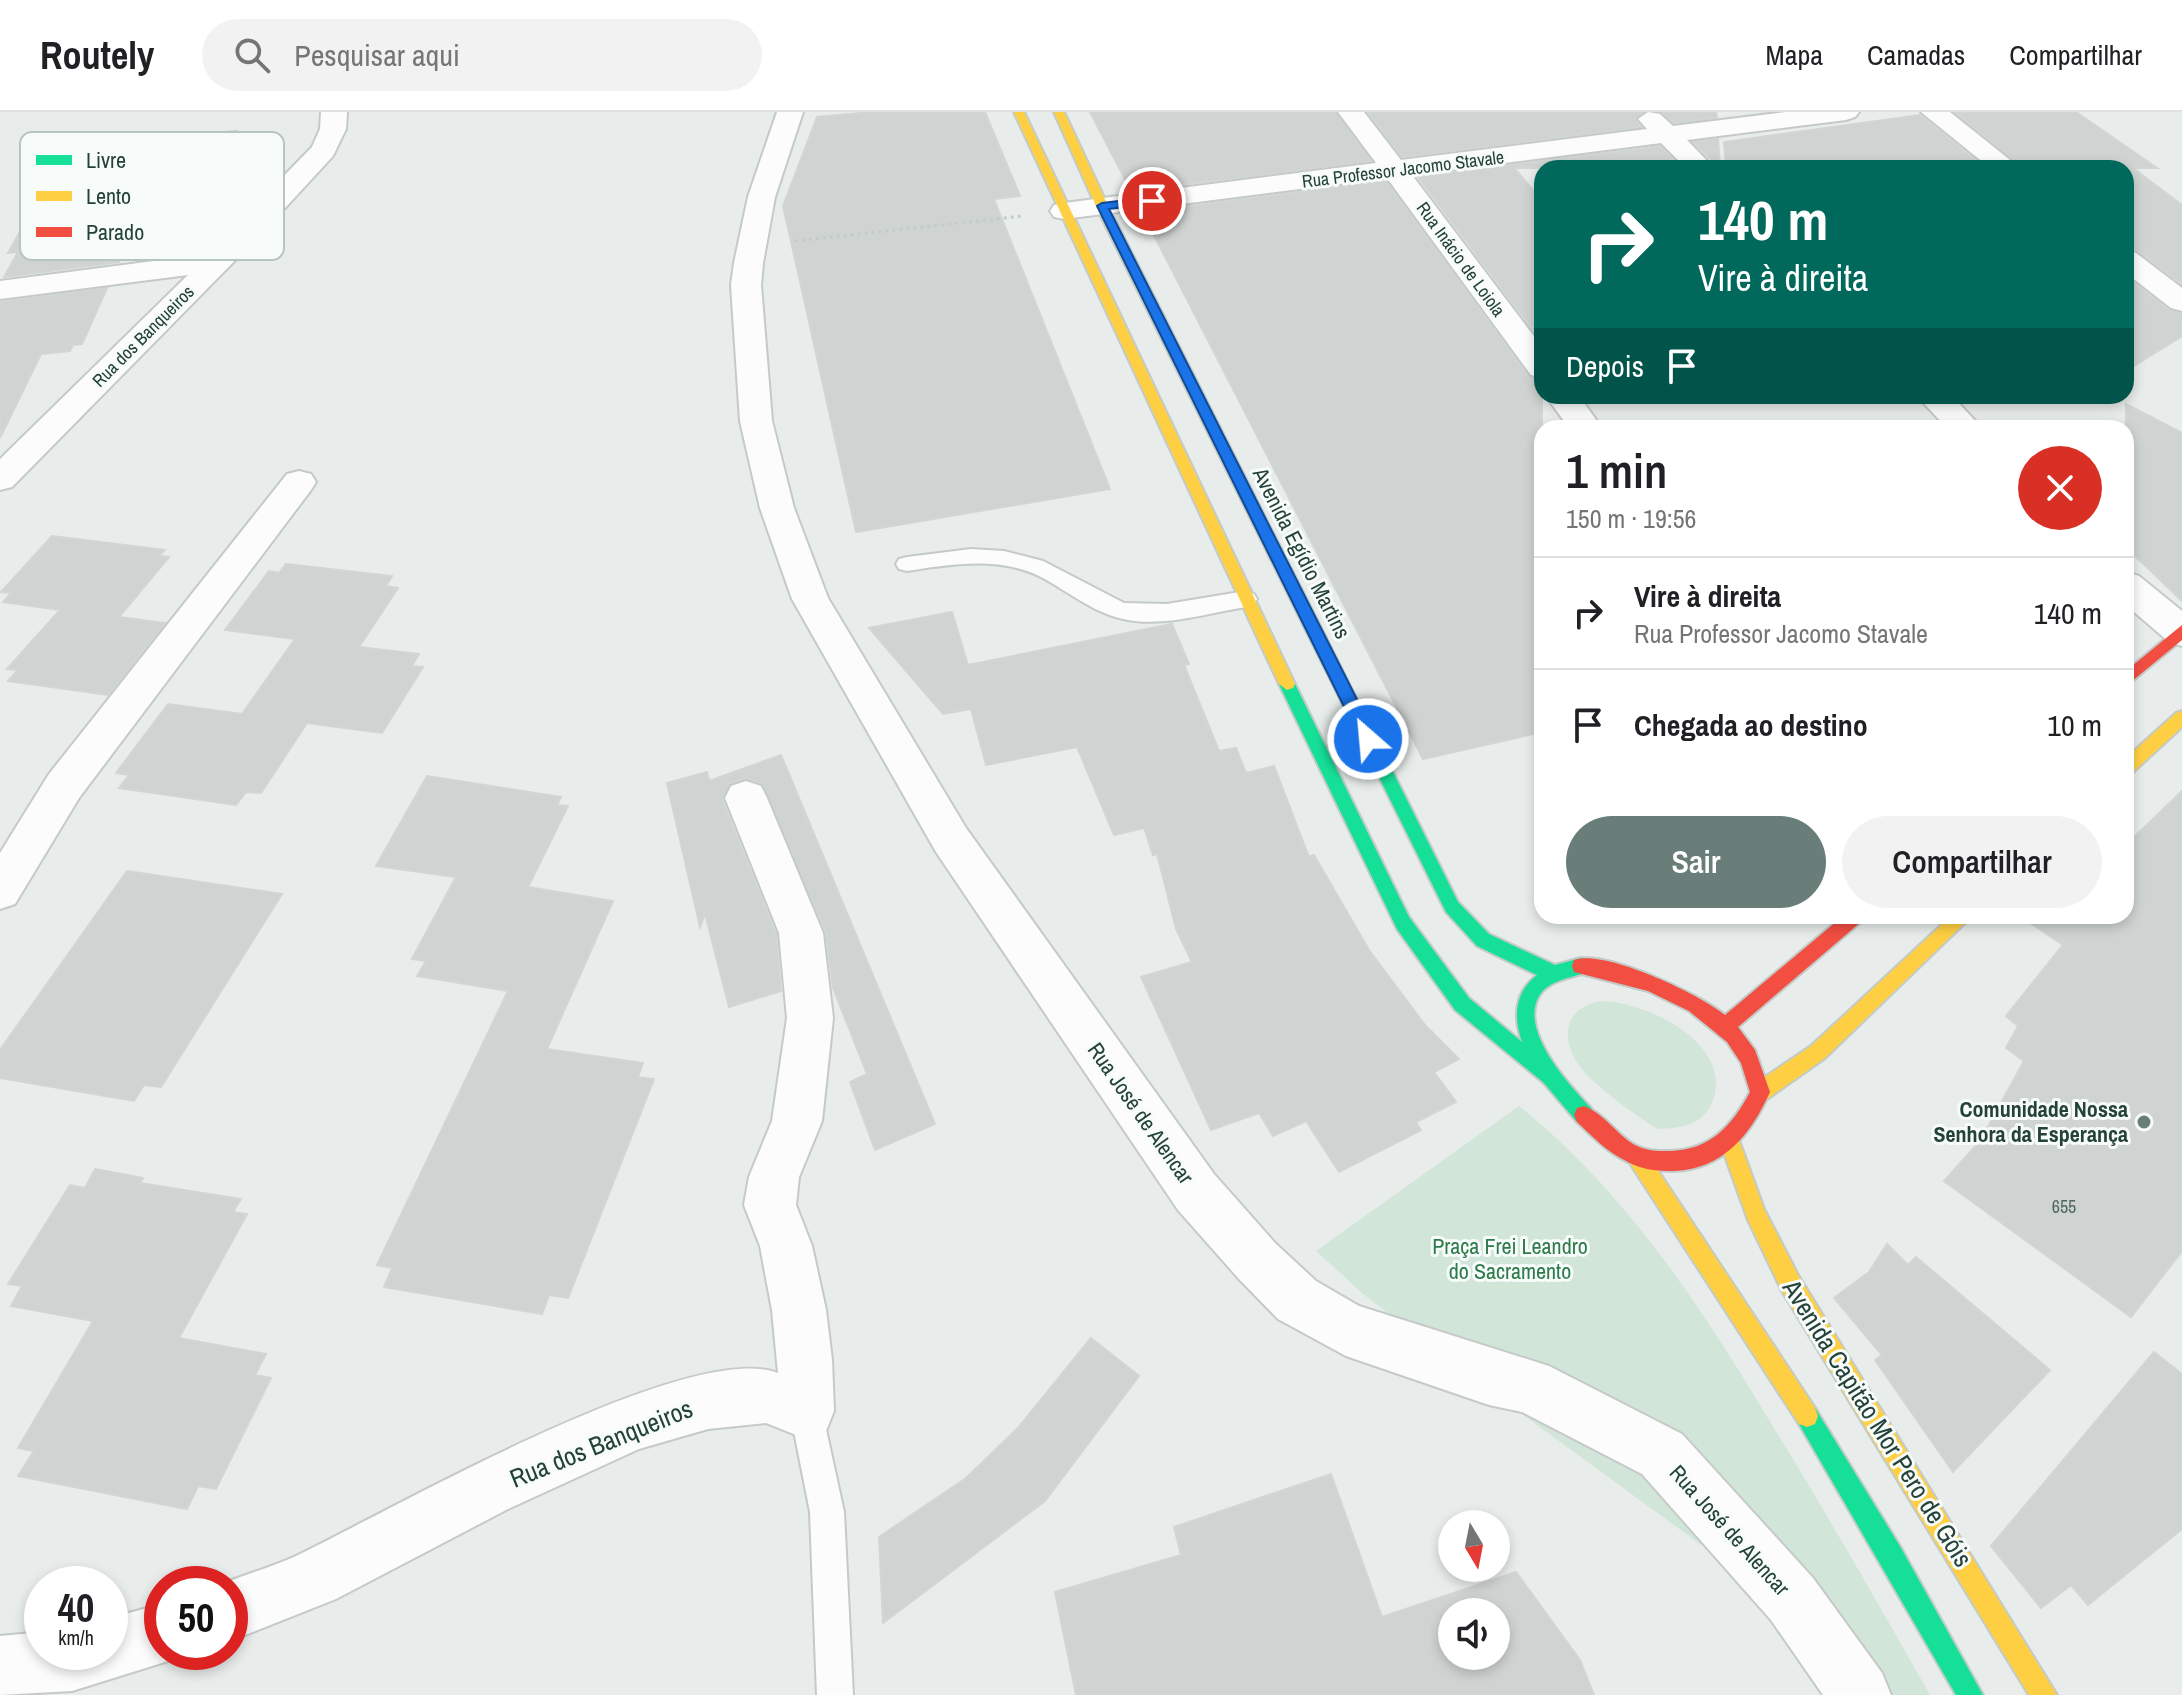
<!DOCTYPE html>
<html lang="pt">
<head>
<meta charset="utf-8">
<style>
  body { margin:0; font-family:"Archivo Narrow",sans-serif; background:#f2f2f2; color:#202124; height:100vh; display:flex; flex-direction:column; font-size:30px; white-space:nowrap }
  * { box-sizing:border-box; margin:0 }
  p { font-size:26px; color:#757577 }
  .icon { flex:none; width:44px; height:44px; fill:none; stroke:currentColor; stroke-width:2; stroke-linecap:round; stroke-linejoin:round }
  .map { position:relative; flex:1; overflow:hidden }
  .drawer { position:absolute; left:1534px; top:308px; width:600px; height:504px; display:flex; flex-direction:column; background:#fff; border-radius:24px; box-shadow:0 4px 12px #0003 }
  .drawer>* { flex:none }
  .guide { position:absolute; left:1534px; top:48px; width:600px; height:244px; border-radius:24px; box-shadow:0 4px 12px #0003; background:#00695c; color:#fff; overflow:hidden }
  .needle { width:52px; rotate:170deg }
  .controls { position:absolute; left:1438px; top:1398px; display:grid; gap:16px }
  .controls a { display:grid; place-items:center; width:72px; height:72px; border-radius:50%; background:#fff; box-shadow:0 4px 12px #0003; font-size:40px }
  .speed { position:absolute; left:24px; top:1454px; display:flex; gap:16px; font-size:40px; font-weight:700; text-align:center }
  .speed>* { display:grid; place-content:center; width:104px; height:104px; border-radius:50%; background:#fff; box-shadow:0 4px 12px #0003; line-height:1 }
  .speed small { font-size:20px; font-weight:400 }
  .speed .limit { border:12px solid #d22; background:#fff; color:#111 }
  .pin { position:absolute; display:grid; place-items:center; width:68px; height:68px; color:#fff; margin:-34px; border:4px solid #fff; border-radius:50%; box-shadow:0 2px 8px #0007 }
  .me { position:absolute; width:88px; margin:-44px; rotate:333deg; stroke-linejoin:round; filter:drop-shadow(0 0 6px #0008) }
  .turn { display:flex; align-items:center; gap:28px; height:168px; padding:0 32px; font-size:36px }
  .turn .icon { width:104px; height:104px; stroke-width:2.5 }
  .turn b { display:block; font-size:56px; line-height:68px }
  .then { display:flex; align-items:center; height:76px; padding:0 32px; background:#0003; gap:16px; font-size:30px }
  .round { display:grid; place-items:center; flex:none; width:84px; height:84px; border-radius:42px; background:#f2f2f2 }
  .summary { display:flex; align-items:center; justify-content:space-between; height:136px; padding:0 32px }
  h1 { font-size:48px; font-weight:600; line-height:60px }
  .primary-button { display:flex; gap:16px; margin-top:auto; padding:16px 32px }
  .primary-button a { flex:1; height:92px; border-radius:48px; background:#697e78; color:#fff; font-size:32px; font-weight:600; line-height:92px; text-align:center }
  .primary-button a+a { background:#f2f2f2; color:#202124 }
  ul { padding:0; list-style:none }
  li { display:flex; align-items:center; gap:24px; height:112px; padding:0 32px; border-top:2px solid #e0e0e0 }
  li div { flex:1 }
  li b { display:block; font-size:30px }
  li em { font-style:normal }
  header { display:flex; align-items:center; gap:48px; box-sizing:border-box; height:112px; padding:0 40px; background:#fff; border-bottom:2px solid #e0e0e0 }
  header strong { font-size:38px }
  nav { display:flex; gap:44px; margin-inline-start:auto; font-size:28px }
  .search { width:560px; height:72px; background:#f2f2f2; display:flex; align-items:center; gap:20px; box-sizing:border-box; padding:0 28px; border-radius:44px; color:#757577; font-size:30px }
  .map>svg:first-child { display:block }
  .green { fill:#d1e6d8 }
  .building { fill:#cfd4d2; stroke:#d1d6d4; stroke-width:2; fill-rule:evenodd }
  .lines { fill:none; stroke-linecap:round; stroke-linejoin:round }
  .lane-casing { stroke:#c5cac8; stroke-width:4 }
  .street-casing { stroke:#c5cac8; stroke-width:4 }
  .fast-casing { stroke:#c3cbc8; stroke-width:4 }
  .slow-casing { stroke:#c3cbc8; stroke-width:4 }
  .jam-casing { stroke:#c3cbc8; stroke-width:4 }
  .path { stroke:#c3ccca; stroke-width:3; stroke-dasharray:3 4; stroke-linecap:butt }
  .lane { fill:#fcfcfc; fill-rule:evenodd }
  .street { fill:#fcfcfc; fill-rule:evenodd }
  .fast { fill:#16e098; fill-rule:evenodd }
  .slow { fill:#ffcf43; fill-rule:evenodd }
  .jam { fill:#f24e42; fill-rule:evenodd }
  .route { fill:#1a73e8; stroke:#114b97; stroke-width:2 }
  .poi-dot { fill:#697e78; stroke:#f7fbf9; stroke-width:3 }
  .labels { text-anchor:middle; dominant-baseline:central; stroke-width:6; stroke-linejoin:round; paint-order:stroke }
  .far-street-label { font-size:18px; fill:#24423a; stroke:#f7fbf9 }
  .number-label { font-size:18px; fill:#506761 }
  .street-label { font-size:22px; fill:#24423a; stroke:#f7fbf9 }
  .poi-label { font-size:22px; font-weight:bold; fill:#24423a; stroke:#f7fbf9; text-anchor:end }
  .park-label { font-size:22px; fill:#2d7a4b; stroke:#f7fbf9 }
  .near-street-label { font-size:26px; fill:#24423a; stroke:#f7fbf9 }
  .key { fill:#f7fbf9; stroke:#b8c4c0; stroke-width:2 }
  .key-label { font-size:22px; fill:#24423a }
</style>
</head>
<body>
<header>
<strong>Routely</strong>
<div class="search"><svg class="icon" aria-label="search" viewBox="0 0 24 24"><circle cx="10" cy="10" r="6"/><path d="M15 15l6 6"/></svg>Pesquisar aqui</div>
<nav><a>Mapa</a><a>Camadas</a><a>Compartilhar</a></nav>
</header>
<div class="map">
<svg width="2182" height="1583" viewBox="0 0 2182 1583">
  <rect width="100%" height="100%" fill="#e8edeb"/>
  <path class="green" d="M1602,889C1648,890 1733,932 1713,988C1704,1014 1681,1016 1657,1017C1633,1001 1607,983 1587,963C1560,935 1558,896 1602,889Z
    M1519,994C1629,1082 1705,1201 1777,1321C1830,1407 1880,1495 1930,1583H1826L1757,1483L1704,1435L1441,1243L1362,1181L1316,1139Z"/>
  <path class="building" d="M871,0H985L1020,84L994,87L1110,377L856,420L783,94L817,5Z
    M1090,0H1335L1371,49L1131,79Z
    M1368,0H1643L1635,7L1641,15L1402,45Z
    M1662,0H1716L1717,6L1674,11Z
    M1955,0H2076L2157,56H2133L2182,93V172L2138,139L2126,135V56H2023Z
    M1920,3L1985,56H1726L1724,30Z
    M237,19L210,85L201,86L199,91L145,96L119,150L4,165L18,140L8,141L68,33Z
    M1718,27L1720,56L1693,30Z
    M1660,34L1682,56H1514L1542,88V230L1418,65Z
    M1386,69L1529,265L1542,269V620L1423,647L1142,100Z
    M2126,165L2169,198L2182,202V224L2126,259Z
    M107,176L82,232L73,233L70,239L41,242L0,326V190Z
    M2126,292L2182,321V489L2126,435Z
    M52,424L165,438L159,444L169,445L119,505L165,511L108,583L8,569L18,558L7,557L60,498L3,490L11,481L1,480Z
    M286,452L392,464L386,474L398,476L359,535L419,542L412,554L423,555L382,621L307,611L261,681L246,680L236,693L119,676L129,663L116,661L168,592L242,602L295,527L225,518L269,459L279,461Z
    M952,500L968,553L1172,512L1189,552L1184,553L1219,639L1236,636L1246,661L1274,654L1309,745L1314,743L1369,838L1425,913L1459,947L1434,960L1456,990L1416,1010L1421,1018L1339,1060L1306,1009L1273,1024L1259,1001L1211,1018L1141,865L1192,850L1176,817L1157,742L1153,743L1144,716L1114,723L1077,635L986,653L971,597L943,602L869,516Z
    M781,643L935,1012L875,1038L850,970L867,962L833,876L826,820L762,671L747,666L730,671L722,687L776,822L781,879L729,895L705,802L700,815L667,671L707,660L709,669Z
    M427,664L561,685L557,693L568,694L528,775L613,789L547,937L643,951L638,965L654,967L568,1186L549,1183L542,1202L384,1175L392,1156L377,1153L508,879L417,864L426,849L412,847L456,765L376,754Z
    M2182,679V1139L2131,1205L1944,1069L1980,1029L2024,949L2006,936L2018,914L2006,904L2063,833L2020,804H2126V733Z
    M127,759L282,782L161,975L144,973L134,989L0,966V938Z
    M95,1057L143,1066L140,1071L241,1087L233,1100L247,1102L179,1226L266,1242L255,1263L271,1266L216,1377L198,1374L187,1397L18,1364L34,1339L18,1336L93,1209L11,1194L22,1174L8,1172L70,1073L85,1076Z
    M1887,1132L1908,1153L1916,1145L2050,1258L1953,1360L1875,1248L1882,1243L1834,1186L1869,1160Z
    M1091,1226L1139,1264L1045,1389L883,1511L879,1425L966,1366L1018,1316Z
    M2154,1240L2182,1262V1417L2088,1493L2071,1473L2041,1496L1991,1434Z
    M1331,1362L1382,1505L1516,1460L1580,1548L1594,1583H1076L1055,1480L1181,1443L1174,1415ZM1452,1500H1496V1544H1452Z"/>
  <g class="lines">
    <g class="lane-casing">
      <path id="lane" d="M971,437L1004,439L1043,449L1124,491L1167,492L1246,479L1254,482L1257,487L1254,492L1246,495C1207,501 1163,516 1123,507C1092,500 1069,480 1041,465C999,444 951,452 907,459L899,457L896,452L899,447L907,445Z
        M806,1283L818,1287L822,1299L844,1400L853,1583H817L810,1400L790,1299L794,1287Z"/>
    </g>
    <g class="street-casing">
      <path id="street" d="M321,0H347L346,17L333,44L263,120L12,375L0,378V347L188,163L0,187V169L208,142L312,35L320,17Z
        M777,0H803L775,85L763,151L761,173L772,309L794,396L828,486L966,716L1214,1062L1275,1131L1316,1169L1359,1194L1549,1254L1682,1322L1813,1466L1882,1561L1891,1583H1823L1771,1508L1642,1362L1522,1300L1489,1293L1346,1244L1278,1207L1239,1167L1178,1098L936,740L792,487L760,396L740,309L731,173L734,151L748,85Z
        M1338,0H1364L1401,48L1647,17L1638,7L1648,0L1660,2L1673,14L1785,0H1859L1855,5L1846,8L1687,28L1714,56H1686L1661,31L1412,63L1542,235V266L1531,263L1387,66L1064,107L1054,105L1050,99L1054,93L1064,91L1376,51Z
        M1921,0H1950L2020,56H1990Z
        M2126,138L2136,141L2182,176V199L2171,196L2126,161Z
        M1546,284H1579L1602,316H1569Z
        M1917,284H1952L1982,316H1947Z
        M299,359L311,362L316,370L311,378L79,686L15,792L0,797V741L49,662L287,362Z
        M2126,460L2139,464L2182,499V534L2169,530L2126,493Z
        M746,669L761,674L767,686L823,821L833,906L822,1009L799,1065L796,1093L812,1134L826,1198L832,1248L834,1299L826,1319L806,1327L766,1311L708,1317L639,1337L508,1397L336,1487L230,1529V1472H222C246,1462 272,1455 296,1444C388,1400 688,1227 778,1261L772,1198L760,1134L744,1093L749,1065L772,1009L787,906L779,821L725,686L731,674Z
        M162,1492V1540H185L184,1544L72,1579L0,1583V1524L42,1520V1540H110V1506Z"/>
    </g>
    <g class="fast-casing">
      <path id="fast" d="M1312,508L1320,514L1458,790L1489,822L1555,853L1581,846L1588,848L1590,854L1588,860C1571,866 1549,868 1539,884C1519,919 1569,973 1591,996L1594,1003L1591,1010L1584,1012L1577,1010L1544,971L1455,898L1397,817L1279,572L1281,568L1287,566L1295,572L1409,805L1469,886L1522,930C1513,904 1515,880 1537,863L1477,834L1446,800L1304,514Z
        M1807,1293L1815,1296L1901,1436L1983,1583H1956L1799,1312L1796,1304L1799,1296Z"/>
    </g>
    <g class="slow-casing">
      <path id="slow" d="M1014,0H1024L1295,572L1293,576L1287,578L1279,572Z
        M1054,0H1064L1108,94L1320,514L1317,518L1312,520L1304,514L1096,94Z
        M2182,599V615L2132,661L2126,663V646L2176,601Z
        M1951,804H1972L1825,946L1767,987L1760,989L1753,987L1750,980L1753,973L1811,934Z
        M1730,1020L1737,1023L1764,1097L1798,1163L2057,1583H2029L1782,1179L1748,1108L1720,1030L1723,1023Z
        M1638,1036L1645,1039L1815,1296L1818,1304L1815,1312L1807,1315L1799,1312L1631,1053L1628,1046L1631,1039Z"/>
    </g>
    <g class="jam-casing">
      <path id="jam" d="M2182,513V528L2126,574V559Z
        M1843,804H1865L1862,809L1738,915L1755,938L1770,980C1751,1022 1724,1057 1674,1059C1657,1059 1641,1058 1626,1049C1607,1040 1592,1024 1577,1010L1574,1003L1577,996L1584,994C1603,1001 1616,1021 1633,1032C1645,1039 1657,1039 1670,1039C1710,1038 1732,1014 1750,980L1741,951L1727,930L1689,899L1648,879L1574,860L1572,854L1574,848C1605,837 1699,882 1725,903Z"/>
    </g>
    <path class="path" d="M795,129L1023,104"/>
    <use href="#lane" class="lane"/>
    <use href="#street" class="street"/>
    <use href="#fast" class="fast"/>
    <use href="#slow" class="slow"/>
    <use href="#jam" class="jam"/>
  </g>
  <path class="route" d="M1152,85L1156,86V91L1109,97L1377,627L1374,631L1368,633L1360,627L1097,94L1102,91Z"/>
  <circle class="poi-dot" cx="2144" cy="1010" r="8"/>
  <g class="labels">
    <g class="far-street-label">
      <text transform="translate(1403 57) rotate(-7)">Rua Professor Jacomo Stavale</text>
      <text transform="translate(1461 147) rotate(54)">Rua Inácio de Loiola</text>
      <text transform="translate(143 224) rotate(-45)">Rua dos Banqueiros</text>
    </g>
    <g class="number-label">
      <text x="2064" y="1094">655</text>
    </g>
    <g class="street-label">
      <text transform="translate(1302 441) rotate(63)">Avenida Egídio Martins</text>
      <text transform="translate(1141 1001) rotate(55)">Rua José de Alencar</text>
      <text transform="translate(1730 1418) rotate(48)">Rua José de Alencar</text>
    </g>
    <g class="poi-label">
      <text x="2128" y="997">Comunidade Nossa<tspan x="2128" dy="25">Senhora da Esperança</tspan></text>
    </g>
    <g class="park-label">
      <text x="1510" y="1134">Praça Frei Leandro<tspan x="1510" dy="25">do Sacramento</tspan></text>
    </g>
    <g class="near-street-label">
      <text transform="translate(1878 1311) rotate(58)">Avenida Capitão Mor Pero de Góis</text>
      <text transform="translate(601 1331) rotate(-22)">Rua dos Banqueiros</text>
    </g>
  </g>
  <rect x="20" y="20" width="264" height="128" rx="12" class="key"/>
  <rect x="36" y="43" width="36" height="10" fill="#16e098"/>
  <rect x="36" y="79" width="36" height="10" fill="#ffcf43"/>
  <rect x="36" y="115" width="36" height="10" fill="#f24e42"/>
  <g class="key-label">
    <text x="86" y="56">Livre</text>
    <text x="86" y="92">Lento</text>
    <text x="86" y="128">Parado</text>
  </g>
</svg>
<div class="controls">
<a><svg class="needle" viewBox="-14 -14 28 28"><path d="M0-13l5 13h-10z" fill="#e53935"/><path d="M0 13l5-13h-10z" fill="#757577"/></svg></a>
<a><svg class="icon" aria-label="sound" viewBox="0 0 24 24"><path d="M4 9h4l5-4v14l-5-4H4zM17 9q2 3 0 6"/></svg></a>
</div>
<div class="speed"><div>40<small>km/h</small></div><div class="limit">50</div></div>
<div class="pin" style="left:1152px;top:89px;background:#d93025"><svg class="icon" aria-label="arrive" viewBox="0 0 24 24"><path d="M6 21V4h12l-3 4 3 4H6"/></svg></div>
<svg class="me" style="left:1368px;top:627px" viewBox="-20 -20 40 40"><circle r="17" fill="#1a73e8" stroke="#fff" stroke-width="3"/><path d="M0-11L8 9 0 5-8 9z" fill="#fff"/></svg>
<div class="guide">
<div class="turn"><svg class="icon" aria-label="right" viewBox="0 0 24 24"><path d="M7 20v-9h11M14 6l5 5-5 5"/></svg><div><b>140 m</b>Vire à direita</div></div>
<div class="then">Depois<svg class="icon" aria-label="arrive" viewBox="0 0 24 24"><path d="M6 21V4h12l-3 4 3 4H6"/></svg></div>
</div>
<section class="drawer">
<div class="summary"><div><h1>1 min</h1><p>150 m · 19:56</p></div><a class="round" style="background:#d93025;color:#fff"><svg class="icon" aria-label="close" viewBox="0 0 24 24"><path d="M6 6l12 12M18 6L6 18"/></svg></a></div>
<ul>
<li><svg class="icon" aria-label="right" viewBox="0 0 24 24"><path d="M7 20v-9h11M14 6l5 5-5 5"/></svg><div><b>Vire à direita</b><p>Rua Professor Jacomo Stavale</p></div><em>140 m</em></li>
<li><svg class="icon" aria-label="arrive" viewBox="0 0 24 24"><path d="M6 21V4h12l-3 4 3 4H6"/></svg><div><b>Chegada ao destino</b></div><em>10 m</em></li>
</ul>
<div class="primary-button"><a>Sair</a><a>Compartilhar</a></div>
</section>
</div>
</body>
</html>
